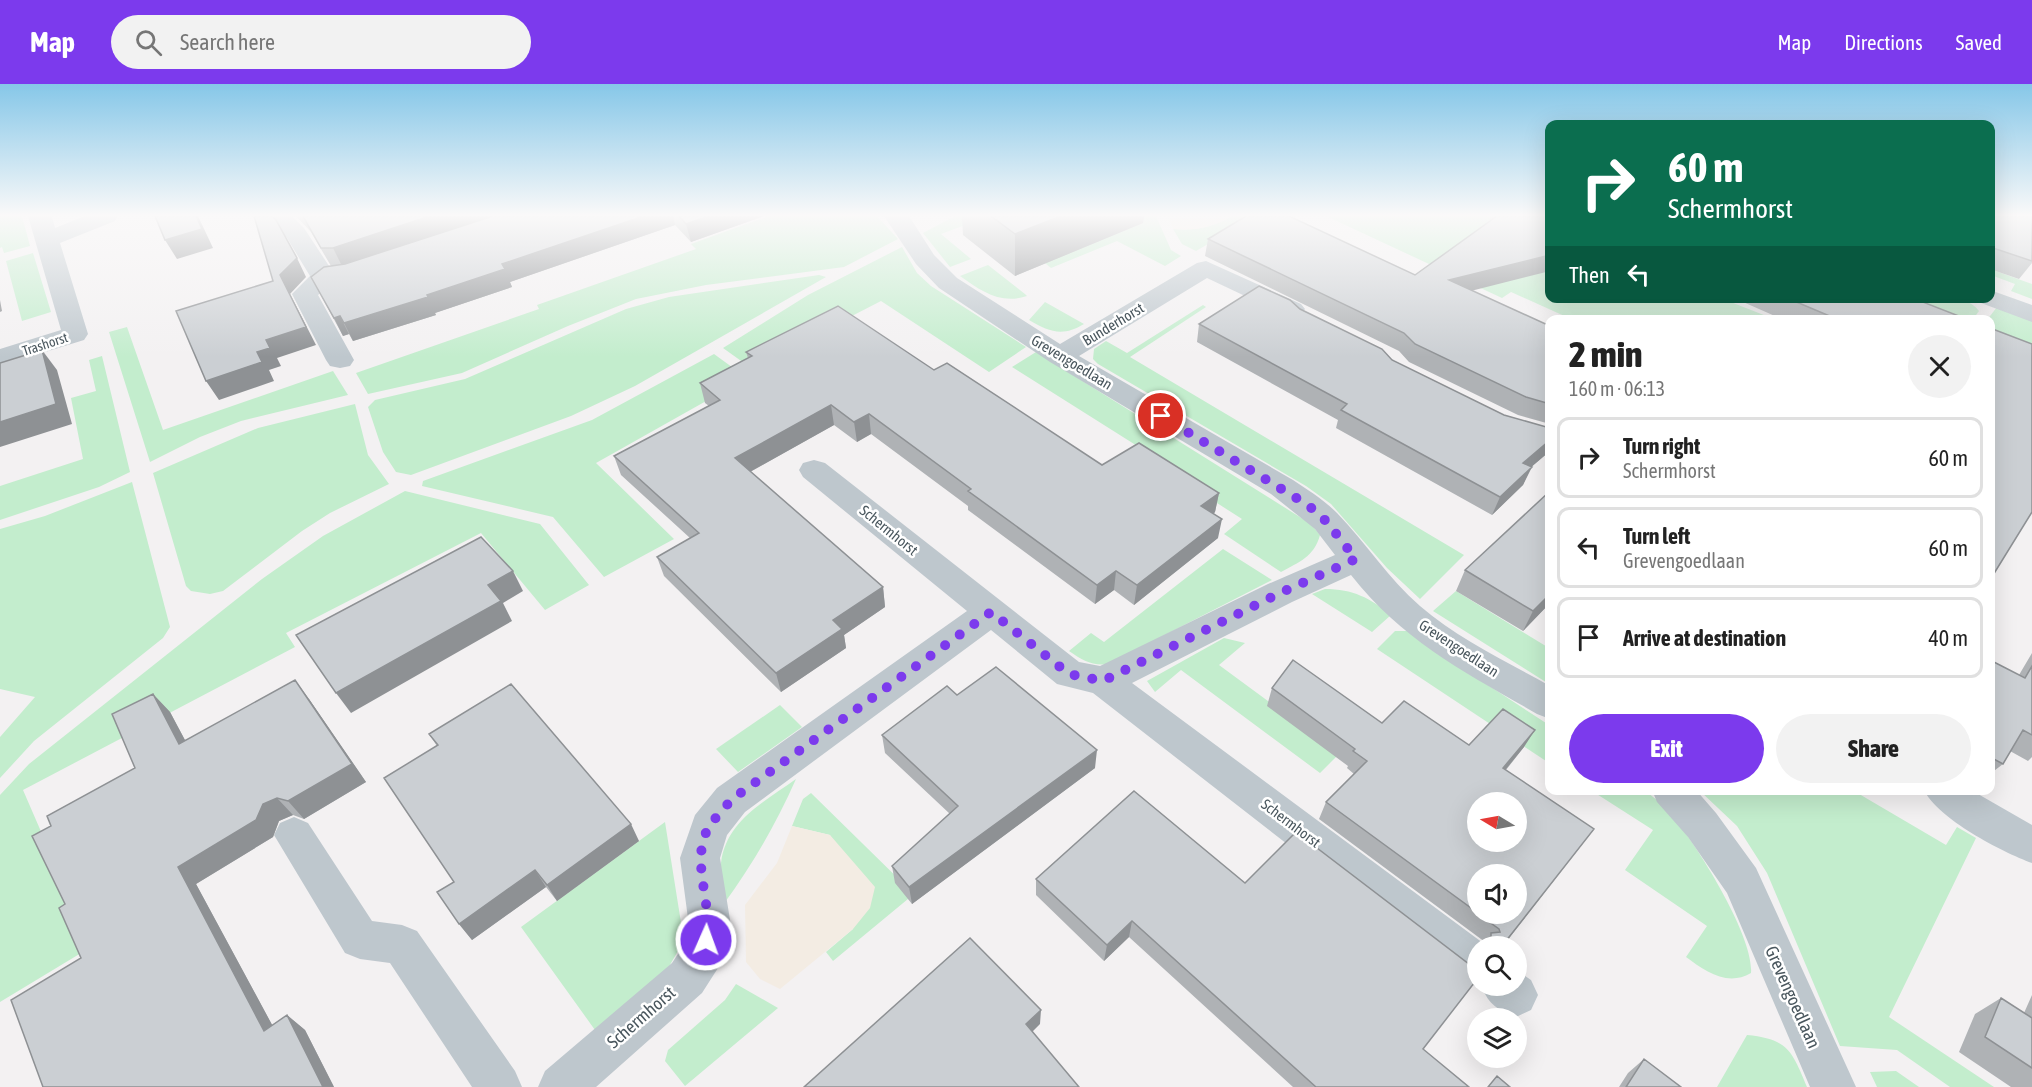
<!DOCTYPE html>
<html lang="en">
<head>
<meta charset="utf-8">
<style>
  body { margin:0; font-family:"Asap Condensed",sans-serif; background:#f2f2f2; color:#222; height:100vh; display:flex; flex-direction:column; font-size:22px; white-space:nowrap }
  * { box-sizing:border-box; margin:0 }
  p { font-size:20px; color:#767676 }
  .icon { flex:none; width:33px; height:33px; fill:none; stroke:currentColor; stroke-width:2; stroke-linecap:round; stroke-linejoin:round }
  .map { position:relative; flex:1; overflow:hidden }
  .panel { position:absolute; left:1545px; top:231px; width:450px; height:480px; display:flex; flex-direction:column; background:#fff; border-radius:12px; box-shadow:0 6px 24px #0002 }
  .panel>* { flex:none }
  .banner { position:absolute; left:1545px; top:36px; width:450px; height:183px; border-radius:12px; box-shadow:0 6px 24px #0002; background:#0b6e4f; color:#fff; overflow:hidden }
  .needle { width:39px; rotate:280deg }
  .fabs { position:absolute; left:1467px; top:708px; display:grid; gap:12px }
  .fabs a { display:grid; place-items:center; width:60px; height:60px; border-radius:50%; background:#fff; box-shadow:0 6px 24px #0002; font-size:30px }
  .pin { position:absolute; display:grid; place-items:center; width:51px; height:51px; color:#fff; margin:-26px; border:3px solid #fff; border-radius:50%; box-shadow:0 2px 6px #0007 }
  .me { position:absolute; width:66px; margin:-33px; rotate:2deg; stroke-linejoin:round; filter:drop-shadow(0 0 4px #0008) }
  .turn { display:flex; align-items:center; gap:21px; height:126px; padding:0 24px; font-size:27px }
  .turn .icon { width:78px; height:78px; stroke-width:2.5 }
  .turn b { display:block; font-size:42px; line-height:51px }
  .then { display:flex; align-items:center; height:57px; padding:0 24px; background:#0003; gap:12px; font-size:22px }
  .round { display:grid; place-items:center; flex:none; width:63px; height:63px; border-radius:32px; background:#f2f2f2 }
  .head { display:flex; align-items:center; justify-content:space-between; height:102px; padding:0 24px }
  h1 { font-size:36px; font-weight:800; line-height:45px }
  .button { display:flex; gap:12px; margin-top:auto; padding:12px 24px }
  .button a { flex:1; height:69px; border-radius:36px; background:#7c3aed; color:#fff; font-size:24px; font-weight:800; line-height:69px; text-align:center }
  .button a+a { background:#f2f2f2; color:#222 }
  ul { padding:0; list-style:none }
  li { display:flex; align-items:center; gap:18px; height:81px; margin:0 12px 9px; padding:0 12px; border:3px solid #e0e0e0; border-radius:12px }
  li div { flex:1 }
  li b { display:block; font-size:22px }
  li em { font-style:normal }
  header { display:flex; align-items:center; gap:36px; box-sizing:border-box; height:84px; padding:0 30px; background:#7c3aed; color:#fff }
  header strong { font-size:28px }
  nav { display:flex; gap:33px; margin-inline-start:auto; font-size:21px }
  .search { width:420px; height:54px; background:#f2f2f2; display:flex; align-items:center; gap:15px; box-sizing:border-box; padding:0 21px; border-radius:33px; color:#767676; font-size:22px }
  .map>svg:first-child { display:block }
  .green { fill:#c3edcd }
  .sand { fill:#f3ece3 }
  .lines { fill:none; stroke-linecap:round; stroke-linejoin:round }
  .minor { fill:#bec7cd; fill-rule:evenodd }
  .wall { fill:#afb2b5 }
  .shaded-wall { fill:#8e9194 }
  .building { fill:#cbcfd3; stroke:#8e9194; stroke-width:1.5; fill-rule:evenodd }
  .route { stroke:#7c3aed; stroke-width:10; stroke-dasharray:0 18 }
  .labels { text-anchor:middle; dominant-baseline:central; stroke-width:5; stroke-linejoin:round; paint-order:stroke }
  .far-street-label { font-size:14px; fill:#4a575e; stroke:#fff }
  .street-label { font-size:15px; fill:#4a575e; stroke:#fff }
  .near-street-label { font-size:18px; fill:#4a575e; stroke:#fff }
</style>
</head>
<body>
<header>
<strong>Map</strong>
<div class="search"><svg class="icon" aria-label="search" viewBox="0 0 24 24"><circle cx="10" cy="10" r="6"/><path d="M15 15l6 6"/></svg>Search here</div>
<nav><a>Map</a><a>Directions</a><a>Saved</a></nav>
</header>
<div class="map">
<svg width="2032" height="1003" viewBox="0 0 2032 1003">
  <rect width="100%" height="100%" fill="#f3f1f2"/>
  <path class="green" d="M0,132H22L30,162L4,169L2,163L0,164Z
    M769,132H877L898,155L844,183L706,201L636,215L568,242L462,289L368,310L356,289L539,225L537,221L696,165L691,160Z
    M955,132H1010L984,134L941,150L971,175L950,183L923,149Z
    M1134,132H1156L1171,166L1181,172L1165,182L1117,157L1051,184L1045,179L1143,139Z
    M1232,132H1256L1196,167L1182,160L1173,145C1196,147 1213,143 1232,132Z
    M1326,132H1495L1486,139L1549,166L1550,214L1723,215L1774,235H1571L1511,208L1502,214Z
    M902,163L917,189L931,202L1026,263L989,288L881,217L751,284L723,264L808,211Z
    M33,169L51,228L22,237L6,177Z
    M988,181L1025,210L1027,212C1001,221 981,207 960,192Z
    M1990,185L2032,200V215L2011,207L2015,200L1991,191Z
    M819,191L826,193L635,302L571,332L411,391L396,388L383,368L368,323L375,316L465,295L626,225L669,213Z
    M1926,215C1944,215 1967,211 1979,227L1973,235L1907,236Z
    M1045,218L1084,240C1063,253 1049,248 1029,236Z
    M1203,221L1206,223L1130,273L1464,471L1420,515L1387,484L1331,420L1306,402L1098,280L1093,275L1094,265L1106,257L1127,269Z
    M1997,223L2032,236V262L1991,245L1990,236H1987Z
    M127,243L163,346L333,287L348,311L241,337L200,353L150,378L109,248Z
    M1036,268L1311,440L1320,451C1314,473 1299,478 1281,488L1224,450L1242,435L1156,380L1142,365L1012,283Z
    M714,270L747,294L596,379L674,455L604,493L553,433L422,402L423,397L592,336Z
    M102,272L130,388L99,403L0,436V402L83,375L71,314L96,307L89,276Z
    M355,320L368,371L389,400L330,429L302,447L223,507L210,510L191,507L186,502L153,389L258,344Z
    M132,398L170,543L163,554L34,657L0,694V653L35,613L0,605V445L45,432Z
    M405,407L540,440L589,501L545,526L481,449L286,549L295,563L23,706L91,863L0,918V711L29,680L262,495L323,452Z
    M1223,465L1272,496L1108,580C1092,582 1082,576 1069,567L1091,549L1104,558Z
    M1325,505C1353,505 1370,514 1391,531L1372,548L1312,510Z
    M1456,507L1549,564V600L1433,527Z
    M1395,547H1411L1436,567L1549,641V679L1377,565Z
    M1224,554L1245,559L1219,581L1295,637L1364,645L1320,689L1181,586L1155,608L1147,597Z
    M780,621L802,643L738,688L716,665Z
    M796,695C775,742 753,780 723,821C722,808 719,793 721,779C726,737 764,718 796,695Z
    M1592,707H1646C1655,715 1666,722 1673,732C1697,762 1754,852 1751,889C1727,903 1705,887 1686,873L1707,842L1625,786L1653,746Z
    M1700,707H1854L1946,761L1957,743L1976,754L1889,933L1994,1003H1950L1897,966L1840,962L1767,789L1737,742Z
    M811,709L914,810L833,877L826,868L853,845L830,751L792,742L803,715Z
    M665,738L682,845V860L667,886L595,946L521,843Z
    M736,900L778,924L685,1002L665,977L668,966L725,916Z
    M1747,951C1788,955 1792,967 1807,1003H1717Z
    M1896,987L1919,1003H1877L1870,988Z"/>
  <path class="sand" d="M1168,132H1232C1213,143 1196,147 1173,145Z
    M792,742L830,751L875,803L870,824L853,845L780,905L760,895L746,878L745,821L777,779Z"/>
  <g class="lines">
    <path class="minor" d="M28,132H52L55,144L85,132H118L115,137L60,159L88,250L84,256L0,282V265L61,246Z
      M268,132H292L304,144L331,185L359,180L368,182L371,187L368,192L331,200L318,211L354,276L350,282L340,284L330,282L326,276L292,210L310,192L287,154Z
      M884,132H909L934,171L957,194L1060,260L1197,179L1206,177L1301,220L1305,225L1301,230L1292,233L1283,230L1207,194L1079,272L1293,396C1308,406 1324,416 1337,429C1366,459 1388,494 1420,522C1458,555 1506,577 1550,602V635L1537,630C1465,588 1405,559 1351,491L1292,518L1132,599L1487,862H1478V902H1481L1478,903L1463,897L1093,609L1057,600L991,546L745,728L727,751L720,774L731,842L718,884L702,909L596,1003H538L545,987L672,879L684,861L689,842L680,774L695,731L717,704L967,527L803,393L799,386L803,379L814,376L825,379L1079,578L1100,582L1268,500L1335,471L1315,445L1271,410L1050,278L939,204L916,180Z
      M1990,206L2032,221V238L1981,219L1978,214H1990Z
      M1652,706H1696L1716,729L1756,784L1856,1003H1810L1727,809L1688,753L1657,718Z
      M1924,706H1971L2032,741V779C2002,768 1938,735 1924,706Z
      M294,733L308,739L372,837L402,841L417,847L515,987L522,1003H472L390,879L360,875L345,869L274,751L280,739Z
      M1516,886L1531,896L1538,911L1531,926L1516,933C1497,925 1490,922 1481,902H1516Z"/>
  </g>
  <path class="wall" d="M296,132H764L691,158L675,141L510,198L512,203L435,229L436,231L353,257L349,250L343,252L311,193L331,182L311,148Z
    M962,132H1144L1143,139L1015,192L963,151Z
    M1491,132H1550L1472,207L1550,242V340L1518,331L1409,278L1399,267L1205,172L1208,155L1415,191L1491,137L1490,136Z
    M1990,132H2032V179L2019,195L1990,185Z
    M1734,214H1926L1923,218L1969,236H1784Z
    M1300,225L1392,276L1504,331L1550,344V367L1531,383L1523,401L1492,431L1336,344L1338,336L1197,258L1199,240Z
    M746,268L934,286L1102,381L1219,409L1215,428L1214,430L1218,454L1134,521L1114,506L1095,520L968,426V422L871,350L857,358L834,341L750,388L883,503L885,523L844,551L846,564L781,608L664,492L657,473L690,454L621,391L614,372L709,322L705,319L700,299L748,274Z
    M1550,408V519L1523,547L1456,507L1465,486Z
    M2032,569V673L2028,677L2010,667L2003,680L1990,690V576L2019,591Z
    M1272,604L1382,639L1469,661L1524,663L1506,686L1594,745L1503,862H1481L1485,858L1319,735L1326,718L1354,690L1347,684L1348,682L1267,622Z
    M153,610L170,628L185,656L309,615L366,698L304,735L293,731L279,737L273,753L196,800L272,941L287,931L305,946L334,1003L81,874L65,820L51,742L135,684Z
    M957,611L1095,684L912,820L895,799L892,782L950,730L885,669L882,651Z
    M429,650L639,757L557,817L546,803L472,856L459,840L437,662Z
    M1036,795L1423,965L1469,1003H1293L1129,853L1104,877L1036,811Z
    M2032,911V1003H2011L1959,968L1975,930L2001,914L2024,929Z
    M1644,975L1681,1003H1619L1628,989Z"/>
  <path class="shaded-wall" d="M196,132H198L213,164L177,175L165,156Z
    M430,132H492L342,182L333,164Z
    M644,132H673L675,141L510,198L512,203L435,229L436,231L353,257L344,239L427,211L502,180Z
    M709,132H764L691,158L686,140Z
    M1061,132H1144L1143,139L1015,192V150Z
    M1550,171V187L1443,214L1449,196Z
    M297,174L306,193L290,210L316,261L277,274L281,282L269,286L274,297L219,316L206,297L257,268L266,256L280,191Z
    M0,216L2,227L0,228Z
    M340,232L349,250L343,252L334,234Z
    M42,266L57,286L72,340L0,363V338Z
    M831,321L834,341L739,394L735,374Z
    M869,330L871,350L857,358L854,338Z
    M1550,356V367L1515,397L1523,379Z
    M1532,383L1523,401L1492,431L1500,413Z
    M1219,409L1215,428L1198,441L1201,422Z
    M1222,435L1218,454L1134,521L1137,501Z
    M513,487L523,507L503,519L512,537L351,629L336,609L488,501Z
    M1116,487L1114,506L1095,520L1097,501Z
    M883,503L885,523L844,551L846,564L781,608L776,589L833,536Z
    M1550,510V519L1523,547L1533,527Z
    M295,596L309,615L366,698L304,735L288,717Z
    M153,610L170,628L196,677L179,660Z
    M1535,646L1524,663L1493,701L1503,684Z
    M1097,666L1095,684L912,820L909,803Z
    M277,714L293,731L279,737L273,753L196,800L283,961L264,947L178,783L263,720Z
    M631,740L639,757L557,817L547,801Z
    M535,786L546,803L472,856L459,840Z
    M1132,837L1129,853L1104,877L1107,861Z
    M1041,926L1040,940L1026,954V940Z
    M287,931L305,946L334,1003H323Z"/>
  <path class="building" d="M155,132H196L202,145L165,156Z
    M254,132H272L276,136L297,174L280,191L306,243L266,256L270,264L257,268L262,278L206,297L176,227L273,197Z
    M303,132H430L333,164H321Z
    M493,132H644L502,180L505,185L427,211L428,213L344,239L340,232L334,234L311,193L324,183L345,180Z
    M679,132H709L686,140Z
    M991,132H1061L1015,150Z
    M1246,132H1289L1415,191L1497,132H1550V171L1449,196L1550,242V320L1526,313L1415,260L1404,249L1208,155Z
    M1990,132H2032V177L1990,163Z
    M1259,202L1290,216L1300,225L1382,265L1392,276L1504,331L1550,344V356L1523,379L1532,383L1500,413L1341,326L1347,320L1199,240Z
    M1787,214H1922L1920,217L1969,236H1839Z
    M838,222L934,286L947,279L1102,381L1139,359L1219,409L1201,422L1222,435L1137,501L1116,487L1097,501L968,407L971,405L869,330L854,338L831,321L735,374L883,503L833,536L842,545L776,589L657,473L699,449L614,372L720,316L700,299L752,272L746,268Z
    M1990,244L2032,260V428L1990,496Z
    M42,266L56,320L0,338V279Z
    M1549,408H1550V510L1533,527L1465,486Z
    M481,453L513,487L488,501L501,517L336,609L296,551Z
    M1293,576L1382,639L1404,617L1469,661L1503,625L1535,646L1503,684L1594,745L1502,862H1491V849L1500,848L1499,845L1478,830H1516V790H1478V829L1326,718L1367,677L1353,667L1355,665L1272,604ZM1478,718H1516V758H1478Z
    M1990,576L2025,594L2032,582V651L2023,646L2003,680L1990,673Z
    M996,583L1097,666L909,803L892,782L958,722L882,651L947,602L957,611Z
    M295,596L352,680L288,717L277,714L263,720L256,736L178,783L264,947L287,931L323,1003H43L11,916L81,874L59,824L65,820L32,752L51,742L47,732L135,684L112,630L153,610L179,660Z
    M511,600L631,740L547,801L535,786L459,840L437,808L454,798L384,694L438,661L429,650Z
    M1134,707L1245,799L1296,748L1473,883L1478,885V894L1423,965L1469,1003H1316L1132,837L1107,861L1036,795Z
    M970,854L1041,926L1026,940L1079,1003H804Z
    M2001,914L2032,934V984L1985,953Z
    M1644,975L1681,1003H1626Z
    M1497,992L1510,1003H1488Z"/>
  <linearGradient id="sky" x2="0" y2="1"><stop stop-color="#86c7e8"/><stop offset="0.48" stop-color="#faf9f9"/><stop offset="1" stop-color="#faf9f9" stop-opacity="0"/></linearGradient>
  <rect width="2032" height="273" fill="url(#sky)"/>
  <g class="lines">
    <path class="route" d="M706,856C714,819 688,776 710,741C716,733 724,725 731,716L991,528L1069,590L1103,597L1280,509L1356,475L1326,437L1308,421L1161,332"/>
  </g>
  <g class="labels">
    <g class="far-street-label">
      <text transform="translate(45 260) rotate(-18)">Trashorst</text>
    </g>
    <g class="street-label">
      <text transform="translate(1113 240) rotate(-31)">Bunderhorst</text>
      <text transform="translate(1072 278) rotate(31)">Grevengoedlaan</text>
      <text transform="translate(889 446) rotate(39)">Schermhorst</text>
      <text transform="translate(1459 564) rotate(33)">Grevengoedlaan</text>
      <text transform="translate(1291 739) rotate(37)">Schermhorst</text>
    </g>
    <g class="near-street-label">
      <text transform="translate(1793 913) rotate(66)">Grevengoedlaan</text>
      <text transform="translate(641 933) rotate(-41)">Schermhorst</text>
    </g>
  </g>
</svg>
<div class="fabs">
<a><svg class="needle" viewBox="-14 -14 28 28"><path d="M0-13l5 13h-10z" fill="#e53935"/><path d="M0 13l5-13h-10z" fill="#767676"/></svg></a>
<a><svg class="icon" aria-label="sound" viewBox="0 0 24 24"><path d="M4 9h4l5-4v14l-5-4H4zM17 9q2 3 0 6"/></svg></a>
<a><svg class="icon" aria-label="search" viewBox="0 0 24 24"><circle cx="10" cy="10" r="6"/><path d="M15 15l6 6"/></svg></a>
<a><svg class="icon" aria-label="layers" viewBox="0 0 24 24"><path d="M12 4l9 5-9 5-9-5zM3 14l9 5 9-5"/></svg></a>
</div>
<div class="pin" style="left:1161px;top:332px;background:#d93025"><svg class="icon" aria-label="arrive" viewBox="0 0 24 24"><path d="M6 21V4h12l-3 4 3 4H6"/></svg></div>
<svg class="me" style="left:706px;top:856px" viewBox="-20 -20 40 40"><circle r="17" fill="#7c3aed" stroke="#fff" stroke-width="3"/><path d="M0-11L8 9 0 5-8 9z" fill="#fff"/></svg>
<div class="banner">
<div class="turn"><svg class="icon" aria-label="right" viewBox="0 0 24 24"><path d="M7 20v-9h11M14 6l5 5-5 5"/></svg><div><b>60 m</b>Schermhorst</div></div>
<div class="then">Then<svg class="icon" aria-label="left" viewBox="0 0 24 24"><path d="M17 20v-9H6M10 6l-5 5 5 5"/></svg></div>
</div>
<section class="panel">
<div class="head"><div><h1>2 min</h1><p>160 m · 06:13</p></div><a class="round"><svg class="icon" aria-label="close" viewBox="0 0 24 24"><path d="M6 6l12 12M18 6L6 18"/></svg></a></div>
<ul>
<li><svg class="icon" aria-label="right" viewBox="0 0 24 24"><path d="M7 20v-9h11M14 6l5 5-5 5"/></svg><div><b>Turn right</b><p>Schermhorst</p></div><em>60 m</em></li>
<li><svg class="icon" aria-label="left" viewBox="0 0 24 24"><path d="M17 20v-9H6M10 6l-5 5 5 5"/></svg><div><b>Turn left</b><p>Grevengoedlaan</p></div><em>60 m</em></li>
<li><svg class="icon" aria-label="arrive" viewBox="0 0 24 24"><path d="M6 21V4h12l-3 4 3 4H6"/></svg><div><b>Arrive at destination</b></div><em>40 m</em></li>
</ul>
<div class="button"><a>Exit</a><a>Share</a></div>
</section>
</div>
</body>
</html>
